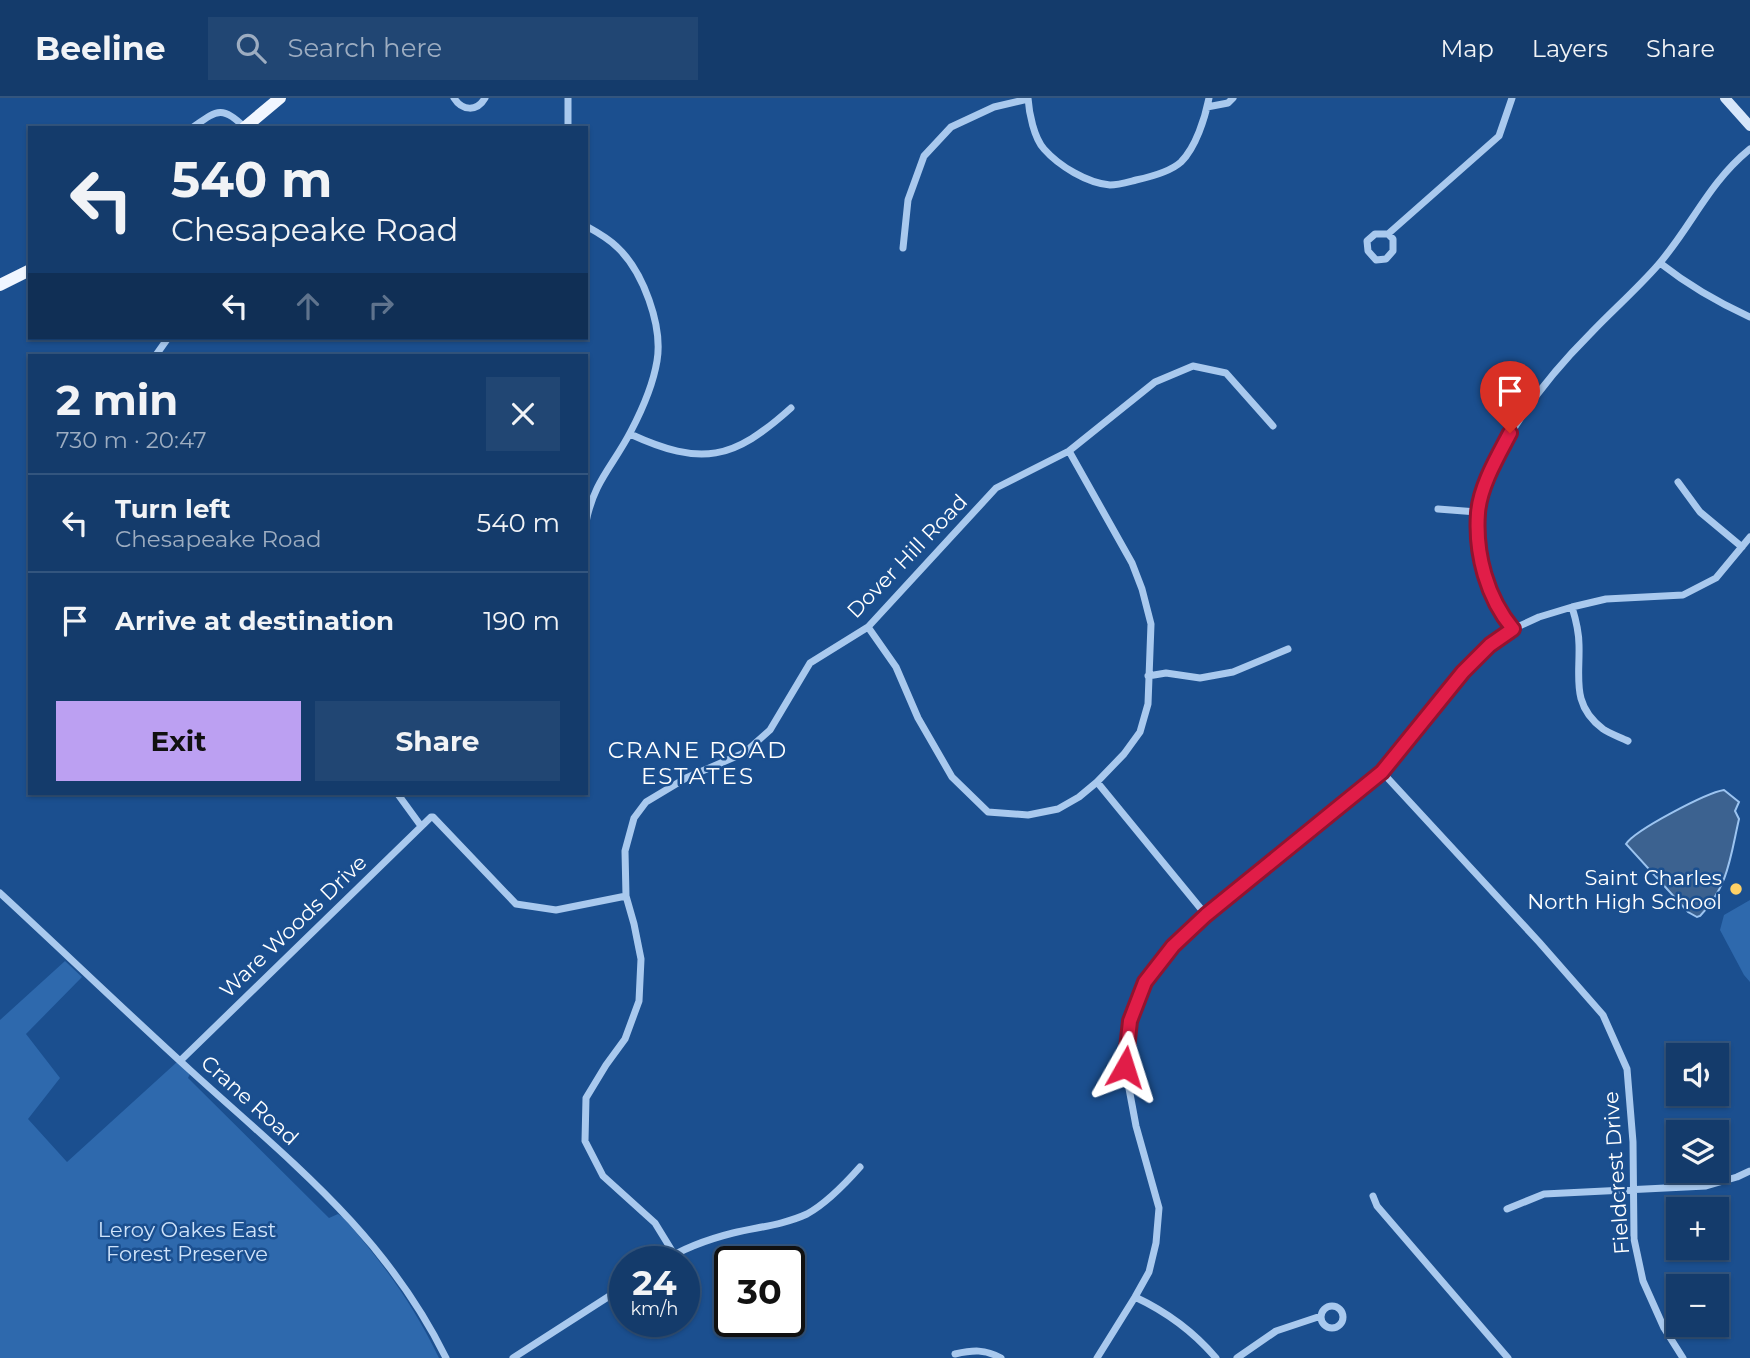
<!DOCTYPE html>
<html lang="en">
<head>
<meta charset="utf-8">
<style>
  body { margin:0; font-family:Montserrat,sans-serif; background:#214673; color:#f1f3f6; height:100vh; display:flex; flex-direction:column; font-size:26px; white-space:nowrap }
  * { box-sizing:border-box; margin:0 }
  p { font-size:23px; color:#9dadc1 }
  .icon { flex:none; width:38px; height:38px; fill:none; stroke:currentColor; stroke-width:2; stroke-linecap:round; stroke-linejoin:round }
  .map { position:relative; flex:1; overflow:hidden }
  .panel { position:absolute; left:28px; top:256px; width:560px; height:441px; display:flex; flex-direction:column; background:#143b6b; border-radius:0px; box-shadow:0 2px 5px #0004,0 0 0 2px #33557e }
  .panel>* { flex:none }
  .guide { position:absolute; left:28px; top:28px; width:560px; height:214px; border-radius:0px; box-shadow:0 2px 5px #0004,0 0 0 2px #33557e; background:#143b6b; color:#f1f3f6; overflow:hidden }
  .tools { position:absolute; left:1666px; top:945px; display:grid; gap:14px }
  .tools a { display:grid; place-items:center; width:63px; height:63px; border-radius:0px; background:#143b6b; box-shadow:0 2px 5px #0004,0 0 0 2px #33557e; font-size:35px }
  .speed { position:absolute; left:609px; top:1148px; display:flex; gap:14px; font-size:35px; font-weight:700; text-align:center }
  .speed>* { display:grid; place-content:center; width:91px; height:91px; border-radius:50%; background:#143b6b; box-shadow:0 2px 5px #0004,0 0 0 2px #33557e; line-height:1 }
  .speed small { font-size:18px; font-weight:400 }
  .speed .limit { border:4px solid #111; border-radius:10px; background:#fff; color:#111 }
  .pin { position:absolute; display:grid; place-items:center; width:60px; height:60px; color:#fff; margin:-72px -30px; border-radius:50% 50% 50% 0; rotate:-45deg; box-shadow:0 0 7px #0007 }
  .pin .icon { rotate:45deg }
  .me { position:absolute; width:77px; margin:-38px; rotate:6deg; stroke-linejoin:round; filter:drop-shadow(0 0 5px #0008) }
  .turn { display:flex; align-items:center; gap:24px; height:147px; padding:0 28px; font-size:32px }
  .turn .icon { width:91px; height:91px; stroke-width:2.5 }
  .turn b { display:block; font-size:49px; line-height:60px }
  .lanes { display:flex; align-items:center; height:66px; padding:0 28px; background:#0003; justify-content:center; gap:35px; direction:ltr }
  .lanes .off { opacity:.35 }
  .round { display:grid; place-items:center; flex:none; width:74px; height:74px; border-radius:0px; background:#214673 }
  .overview { display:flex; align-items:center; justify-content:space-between; height:119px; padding:0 28px }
  h1 { font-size:42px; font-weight:700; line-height:52px }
  .button { display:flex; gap:14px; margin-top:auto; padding:14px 28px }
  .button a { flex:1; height:80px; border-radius:0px; background:#bca0f2; color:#111; font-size:28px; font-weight:700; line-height:80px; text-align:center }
  .button a+a { background:#214673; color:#f1f3f6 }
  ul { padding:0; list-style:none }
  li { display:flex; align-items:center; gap:21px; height:98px; padding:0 28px; border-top:2px solid #33557e }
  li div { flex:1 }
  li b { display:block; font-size:26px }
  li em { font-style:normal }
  header { display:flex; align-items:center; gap:42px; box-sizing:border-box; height:98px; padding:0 35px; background:#143b6b; border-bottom:2px solid #33557e }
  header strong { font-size:33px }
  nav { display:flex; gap:38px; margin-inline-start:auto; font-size:24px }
  .search { width:490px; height:63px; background:#214673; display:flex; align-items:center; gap:18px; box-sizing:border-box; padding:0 24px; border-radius:0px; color:#9dadc1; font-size:26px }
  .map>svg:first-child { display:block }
  .green { fill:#2e69ad }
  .water { fill:#3c6290; stroke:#9cc4f0; stroke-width:2 }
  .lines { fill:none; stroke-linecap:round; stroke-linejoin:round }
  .street { stroke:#a9c9ee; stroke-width:7 }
  .secondary { stroke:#d6e6fa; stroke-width:10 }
  .primary { stroke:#f0f6ff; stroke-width:12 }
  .route-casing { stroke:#92132f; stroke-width:18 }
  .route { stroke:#e11d48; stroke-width:12 }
  .poi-dot { fill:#ffd166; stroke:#1b4f8f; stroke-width:2.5 }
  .labels { text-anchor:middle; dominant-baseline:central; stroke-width:5; stroke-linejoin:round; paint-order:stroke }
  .street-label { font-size:21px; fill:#fff; stroke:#1b4f8f }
  .poi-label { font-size:21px; fill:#fff; stroke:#1b4f8f; text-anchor:end }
  .park-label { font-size:21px; fill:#cfe3fa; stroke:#1b4f8f }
  .neighbourhood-label { font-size:23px; letter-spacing:2px; fill:#fff; stroke:#1b4f8f }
</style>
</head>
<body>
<header>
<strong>Beeline</strong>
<div class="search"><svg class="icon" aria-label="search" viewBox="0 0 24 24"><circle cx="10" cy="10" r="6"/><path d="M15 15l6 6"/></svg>Search here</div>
<nav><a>Map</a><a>Layers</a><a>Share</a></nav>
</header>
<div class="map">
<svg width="1750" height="1260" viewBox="0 0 1750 1260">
  <rect width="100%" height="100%" fill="#1b4f8f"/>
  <path class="green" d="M1750,802V884L1744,877L1720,832L1724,817Z
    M65,863L82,879L26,936L60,980L28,1021L67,1064L177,964L190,976L188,980L329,1120L338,1116L344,1120C384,1167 412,1204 439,1260H0V922Z"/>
  <path class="water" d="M1724,692L1739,704L1735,713L1739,721C1730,760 1729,787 1700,818L1697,819L1688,814L1626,746C1635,732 1706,695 1724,692Z"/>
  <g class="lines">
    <path class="street" d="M454,0C462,13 477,14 485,0
      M1028,0C1029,15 1034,40 1044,51C1059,68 1087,85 1110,87C1118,87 1128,84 1136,82C1150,79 1170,74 1181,64C1196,49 1205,20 1209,0
      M1207,9L1228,5L1233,0
      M192,30C216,13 222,6 245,30
      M568,30V0
      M586,128C597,134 609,141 617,149C643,173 663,228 657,263C653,287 642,312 631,333C613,368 594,383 586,424
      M1388,136L1393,141V153L1386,161L1376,162L1368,153L1367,143L1375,136H1388L1499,38L1512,0
      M903,150L908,102L924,58L951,29L994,9L1028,1
      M1660,165C1688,187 1717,204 1750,219
      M156,257L168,240
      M30,288V295
      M630,336C702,369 733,362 791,310
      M1678,384L1700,414L1742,449
      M1438,411L1477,414
      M1572,509C1576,522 1579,534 1579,547C1580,580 1571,607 1603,631C1610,636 1620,639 1628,643
      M868,529L896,569L918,620L952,679L988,714L1028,717L1058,711L1079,699L1097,684L1124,656L1140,634L1148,606L1151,526L1142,491L1132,465L1069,353
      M1513,531C1494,509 1484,484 1481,455C1479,442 1476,425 1478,412C1480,398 1487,385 1492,372C1514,322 1552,274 1591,235C1613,212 1637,191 1658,167C1692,128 1708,85 1750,51
      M1148,578L1166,575L1200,580L1233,574L1288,551
      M1382,674L1539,844L1603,917L1627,971L1633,1044L1634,1141L1643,1183L1664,1230L1683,1260
      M1097,684L1206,817
      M397,695L421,728
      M0,795C64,854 126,914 191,973C290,1063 385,1136 446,1260
      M180,963L431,719H433L516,806L556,812L626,798
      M1373,1098L1377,1108L1508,1260
      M1507,1111L1544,1096L1706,1088L1737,1079L1750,1073
      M674,1156L655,1125L603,1078L585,1043L586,1000L606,967L625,941L639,903L641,861L634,826L626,798L625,753L634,720L646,704L686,680L744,655L770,632L810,565L868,529L996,390L1069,353L1155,284L1193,268L1226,275L1273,328
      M662,1164C682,1151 709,1141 733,1135C758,1129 783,1127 807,1116C827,1105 845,1086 860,1069
      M1135,1199C1167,1214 1193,1233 1216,1260
      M1321 1219a11 11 0 1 1 22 0a11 11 0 1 1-22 0Z
      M955,1256C973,1252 985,1251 1001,1260
      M513,1260L625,1188
      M1097,1260L1135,1199L1149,1174L1156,1145L1159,1110L1136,1028L1125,969L1130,923L1145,884L1173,848L1206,817L1382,674L1463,574L1490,547L1513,531L1539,519L1572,509L1606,501L1683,497L1716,480L1750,439
      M1237,1260L1276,1233L1321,1218"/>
    <path class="secondary" d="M1725,0L1750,28"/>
    <path class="primary" d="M244,30L280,0
      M0,187L30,172"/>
  </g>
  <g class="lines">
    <g class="route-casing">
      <path id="route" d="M1125,969L1130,923L1145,884L1173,848L1206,817L1382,674L1463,574L1490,547L1513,531C1487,500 1475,456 1478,415C1480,388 1498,358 1510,335"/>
    </g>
    <use href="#route" class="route"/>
  </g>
  <circle class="poi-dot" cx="1736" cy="791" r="7"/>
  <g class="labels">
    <g class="street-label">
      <text transform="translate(907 458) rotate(-46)">Dover Hill Road</text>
      <text transform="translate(293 828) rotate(-44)">Ware Woods Drive</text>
      <text transform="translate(250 1002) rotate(42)">Crane Road</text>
      <text transform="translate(1616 1075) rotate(-94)">Fieldcrest Drive</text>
    </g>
    <g class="poi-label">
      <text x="1722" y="779">Saint Charles<tspan x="1722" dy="24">North High School</tspan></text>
    </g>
    <g class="park-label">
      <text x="187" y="1131">Leroy Oakes East<tspan x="187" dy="24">Forest Preserve</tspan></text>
    </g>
    <g class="neighbourhood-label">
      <text x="698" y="652">CRANE ROAD<tspan x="698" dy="26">ESTATES</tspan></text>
    </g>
  </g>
</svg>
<div class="tools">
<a><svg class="icon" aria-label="sound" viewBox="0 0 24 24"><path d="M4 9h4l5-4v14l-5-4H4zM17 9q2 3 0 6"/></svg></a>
<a><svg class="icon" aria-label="layers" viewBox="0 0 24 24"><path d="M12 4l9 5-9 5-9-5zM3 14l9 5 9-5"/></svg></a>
<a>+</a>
<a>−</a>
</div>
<div class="speed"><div>24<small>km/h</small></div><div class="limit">30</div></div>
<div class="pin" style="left:1510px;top:335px;background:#d93025"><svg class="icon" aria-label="arrive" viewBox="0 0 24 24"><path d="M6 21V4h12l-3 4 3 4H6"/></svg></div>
<svg class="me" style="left:1125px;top:969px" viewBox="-20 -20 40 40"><path d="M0-17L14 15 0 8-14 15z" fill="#e11d48" stroke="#fff" stroke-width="4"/></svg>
<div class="guide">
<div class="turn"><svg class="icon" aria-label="left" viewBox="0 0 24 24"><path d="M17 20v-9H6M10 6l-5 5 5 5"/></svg><div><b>540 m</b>Chesapeake Road</div></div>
<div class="lanes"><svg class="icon" aria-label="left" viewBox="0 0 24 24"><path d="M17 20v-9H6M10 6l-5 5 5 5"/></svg><svg class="icon off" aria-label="ahead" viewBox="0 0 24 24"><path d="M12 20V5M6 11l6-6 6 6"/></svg><svg class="icon off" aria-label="right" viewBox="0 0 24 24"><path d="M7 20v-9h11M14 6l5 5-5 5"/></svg></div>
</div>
<section class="panel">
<div class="overview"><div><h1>2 min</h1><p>730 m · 20:47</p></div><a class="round"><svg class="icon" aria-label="close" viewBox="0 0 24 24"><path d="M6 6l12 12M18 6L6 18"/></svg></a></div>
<ul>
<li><svg class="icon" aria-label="left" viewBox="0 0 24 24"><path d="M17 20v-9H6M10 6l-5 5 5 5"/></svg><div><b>Turn left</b><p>Chesapeake Road</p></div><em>540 m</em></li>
<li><svg class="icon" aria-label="arrive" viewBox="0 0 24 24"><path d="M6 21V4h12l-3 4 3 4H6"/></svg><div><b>Arrive at destination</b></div><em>190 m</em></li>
</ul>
<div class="button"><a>Exit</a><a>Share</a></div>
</section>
</div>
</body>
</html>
